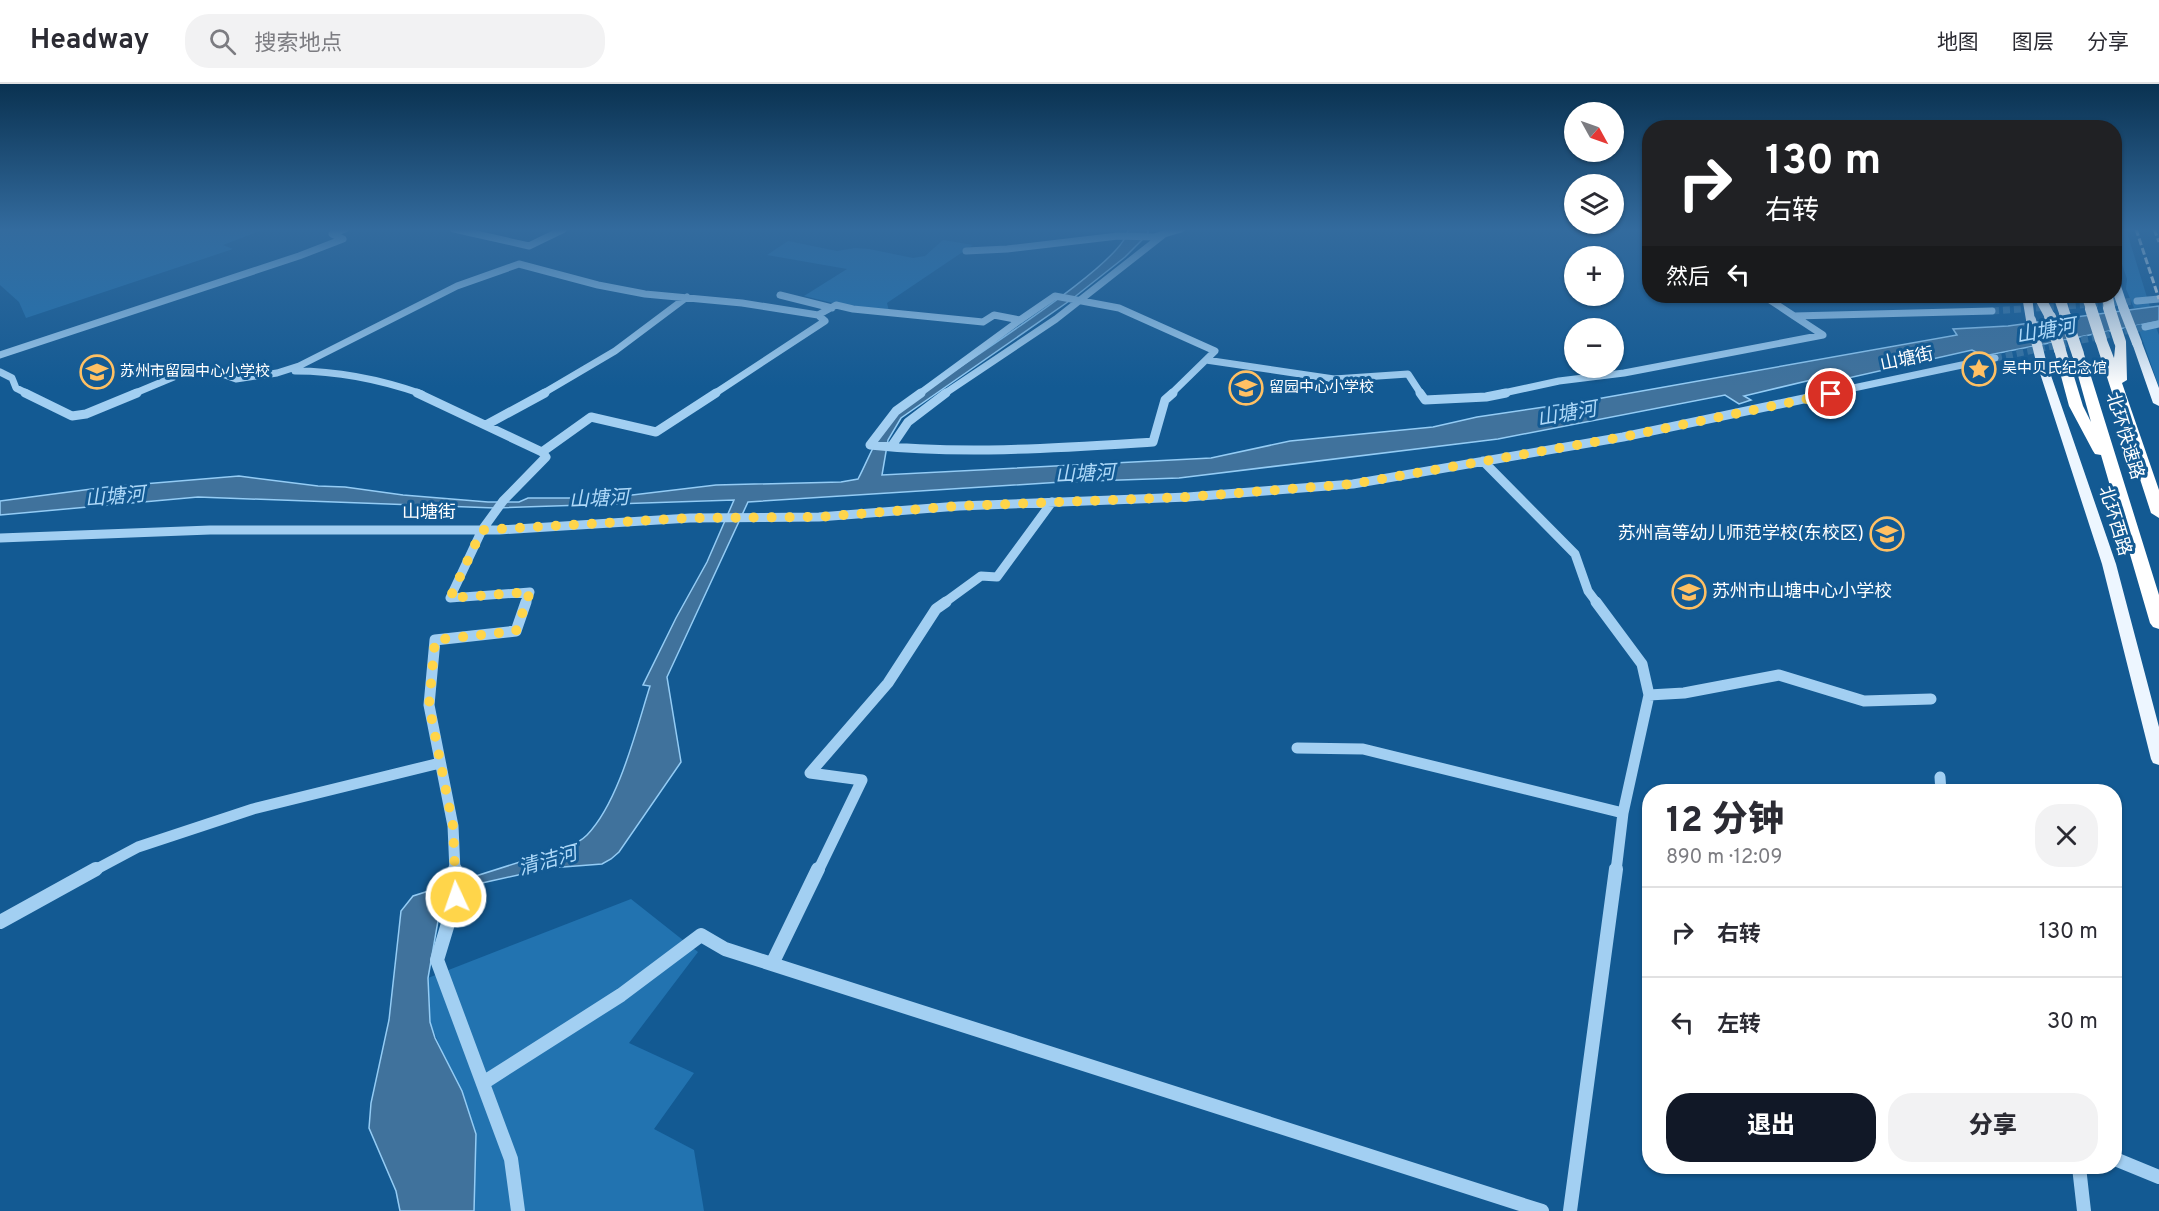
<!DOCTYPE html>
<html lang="zh">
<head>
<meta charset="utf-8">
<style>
  body { margin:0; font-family:Overpass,"Noto Sans SC",sans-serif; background:#f2f2f3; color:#2b2b33; height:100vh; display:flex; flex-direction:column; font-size:22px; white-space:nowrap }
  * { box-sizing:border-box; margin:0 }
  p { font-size:20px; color:#7c7c81 }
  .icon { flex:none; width:33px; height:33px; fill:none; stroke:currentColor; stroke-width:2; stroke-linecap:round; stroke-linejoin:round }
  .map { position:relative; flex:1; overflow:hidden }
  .side { position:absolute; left:1642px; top:700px; width:480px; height:390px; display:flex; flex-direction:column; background:#fff; border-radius:24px; box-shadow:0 2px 4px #0004 }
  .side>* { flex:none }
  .banner { position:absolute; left:1642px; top:36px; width:480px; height:183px; border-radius:24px; box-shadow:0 2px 4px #0004; background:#202124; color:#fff; overflow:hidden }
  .needle { width:39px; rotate:130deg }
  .buttons { position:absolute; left:1564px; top:18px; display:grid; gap:12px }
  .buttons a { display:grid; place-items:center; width:60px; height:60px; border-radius:50%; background:#fff; box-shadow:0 2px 4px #0004; font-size:30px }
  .pin { position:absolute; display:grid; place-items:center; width:51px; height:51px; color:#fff; margin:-26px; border:3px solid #fff; border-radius:50%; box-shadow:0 2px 6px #0007 }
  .me { position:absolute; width:66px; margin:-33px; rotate:357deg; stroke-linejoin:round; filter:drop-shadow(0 0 4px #0008) }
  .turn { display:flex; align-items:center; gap:21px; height:126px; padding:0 24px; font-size:27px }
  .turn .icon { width:78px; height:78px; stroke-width:2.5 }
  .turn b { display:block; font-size:42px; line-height:51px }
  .then { display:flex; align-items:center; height:57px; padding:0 24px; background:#0003; gap:12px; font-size:22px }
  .round { display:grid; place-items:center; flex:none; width:63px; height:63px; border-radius:24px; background:#f2f2f3 }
  .summary { display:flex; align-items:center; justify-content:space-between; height:102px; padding:0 24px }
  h1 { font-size:36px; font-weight:800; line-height:45px }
  .cta { display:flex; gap:12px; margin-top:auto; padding:12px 24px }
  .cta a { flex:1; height:69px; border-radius:24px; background:#111827; color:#fff; font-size:24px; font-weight:800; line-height:69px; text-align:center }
  .cta a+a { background:#f2f2f3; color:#2b2b33 }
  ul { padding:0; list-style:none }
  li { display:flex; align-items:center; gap:18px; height:90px; padding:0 24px; border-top:2px solid #e1e1e2 }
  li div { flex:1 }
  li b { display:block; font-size:22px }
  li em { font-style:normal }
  header { display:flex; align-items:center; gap:36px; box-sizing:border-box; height:84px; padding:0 30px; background:#fff; border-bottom:2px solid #e1e1e2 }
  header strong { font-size:28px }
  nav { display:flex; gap:33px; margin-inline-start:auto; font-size:21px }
  .search { width:420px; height:54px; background:#f2f2f3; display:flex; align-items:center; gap:15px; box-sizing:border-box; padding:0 21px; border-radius:24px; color:#7c7c81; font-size:22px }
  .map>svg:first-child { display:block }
  .green { fill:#2273b0 }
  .water { fill:#40729c; stroke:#94ccf5; stroke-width:1.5 }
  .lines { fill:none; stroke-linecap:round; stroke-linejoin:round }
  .minor-tunnel { stroke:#3673a3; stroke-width:7; stroke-dasharray:7 4; stroke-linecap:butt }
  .minor-far3 { stroke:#a2cff2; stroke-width:7 }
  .minor-far2 { stroke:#a2cff2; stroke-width:9 }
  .minor-far1 { stroke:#a2cff2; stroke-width:11 }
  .minor { stroke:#a2cff2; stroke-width:14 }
  .major { fill:#edf6ff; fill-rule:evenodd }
  .highway { fill:#fff; fill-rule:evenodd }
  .rail { stroke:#fff; stroke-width:3; stroke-dasharray:7 3; stroke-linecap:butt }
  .major-bridge { stroke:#edf6ff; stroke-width:10 }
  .highway-bridge { stroke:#fff; stroke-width:12 }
  .route { stroke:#ffd54a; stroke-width:10; stroke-dasharray:0 18 }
  .labels { text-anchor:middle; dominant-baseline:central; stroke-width:6; stroke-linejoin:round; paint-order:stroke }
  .far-poi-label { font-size:15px; fill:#fff; stroke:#135a93; text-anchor:start }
  .street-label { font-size:18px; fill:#fff; stroke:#135a93 }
  .poi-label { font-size:18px; fill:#fff; stroke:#135a93; text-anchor:end }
  .water-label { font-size:20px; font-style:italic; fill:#aed9f9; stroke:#135a93 }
</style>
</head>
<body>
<header>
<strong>Headway</strong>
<div class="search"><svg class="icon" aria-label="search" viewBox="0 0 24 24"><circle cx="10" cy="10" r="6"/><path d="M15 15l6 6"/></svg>搜索地点</div>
<nav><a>地图</a><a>图层</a><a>分享</a></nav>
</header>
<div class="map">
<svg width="2159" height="1127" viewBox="0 0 2159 1127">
  <rect width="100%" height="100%" fill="#135a93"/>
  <path class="green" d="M0,145H265L223,161L233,165L26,234L19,218L0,201Z
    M2115,145H2126L2150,223L2134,224L2126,205L2127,195L2121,177L2115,169Z
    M943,156L973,161L887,219L889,227L853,224L804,212L847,185L767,171L788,157L837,167L855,164L869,165L913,174L925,172Z
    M2156,243L2159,251V303L2139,246Z
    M631,815L698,868L629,959L694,989L654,1045L694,1066L704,1127H474L476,1050L430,938L428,894Z"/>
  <path class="water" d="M1128,145H1148V150L1125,173L1072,215L901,334L888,356L882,391L1211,374L1290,357L1433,343L1477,333L1591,316L1957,251L1953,245L2008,242L2159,222V237L1984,272L1972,266L1844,295L1836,290L1744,312L1751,316L1739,320L1725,311L1498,355L1179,394L1062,398L748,418L667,593L681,678L619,768L611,775L602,780L550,784L482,799L465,806L449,817L439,831L428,894L430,938L435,954L462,1007L476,1050L474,1127H400L396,1107L369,1044L371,1019L389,936L401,827L413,812L567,763C575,760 581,757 587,751C619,718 636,646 650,602L643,601L676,534L707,478L734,416L495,424L198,413L0,431V417L107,403L239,392L318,402L345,403L403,411L488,418H519L528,414H607L716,401L841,398L858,395C870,372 878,347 897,328C931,297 1128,181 1128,145Z"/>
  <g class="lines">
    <path class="minor-tunnel" d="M1992,227L2137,217
      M1995,274L2145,243"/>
    <path class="minor-far3" d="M454,145L529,162L564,145
      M966,167L1007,165L1118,152L1154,153L1181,145
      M780,211L832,224
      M1764,212L1794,232
      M2137,217L2159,215
      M1020,236L1055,212L1119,224L1215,267L1171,310
      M2145,243L2159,240
      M0,271L299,172L343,155L332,150L345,145
      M1206,276L1334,295L1408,290L1421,310
      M295,287C340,287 379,295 422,310
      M0,288L12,294L16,304L28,310
      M133,310L200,282L236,295L277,289L299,282L457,202L519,180L598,201L645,210L742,219L818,231L836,221L853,225L983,238L994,231L1020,236
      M542,310L615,267L687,213
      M714,310L825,237L818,231
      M919,310L1020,236
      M944,310L1056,235L1163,151
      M1499,310L1559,297L1624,289L1823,251L1794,232L1992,227
      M1825,310L1995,274"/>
    <path class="minor-far2" d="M25,309L72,332L86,330L137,309
      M417,309L542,368L546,373L503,417L482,446L450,514L530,508L526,519
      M921,309L896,327L870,361C964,371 1059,364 1153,358L1165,316L1173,309
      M1420,309L1425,316L1486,313L1506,309
      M486,341L545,309
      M891,363L908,338L946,309
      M542,368L591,333L656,348L716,309
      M1483,377L1575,470L1588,507L1597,519
      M0,454L210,446H499L690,434L819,433L959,422L1188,413L1353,400L1623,353L1832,309
      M944,519L981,492L997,493L1052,418"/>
    <path class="minor-far1" d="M1596,518L1642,580L1649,611L1623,729L1616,787
      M1649,611L1684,609L1779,591L1864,617L1931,615
      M1297,664L1363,665L1623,729
      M1940,693L1941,708
      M93,787L138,763L253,725L440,679
      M455,787L453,742L429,621L435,556L516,547L526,518
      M818,787L862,696L810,689L888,599L936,525L946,518"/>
    <path class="minor" d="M455,785L456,813L437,876L511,1075L518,1127
      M0,838L96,785
      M772,880L818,785
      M483,999L621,911L701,851L725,865L1542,1127
      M2115,1075L2159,1093
      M2079,1083L2084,1127
      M1570,1127L1616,785"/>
    <path class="major" d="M2115,196L2120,199L2128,223L2127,225L2118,223L2114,212Z
      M2022,212H2032L2035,238L2026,236Z
      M2137,256L2142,259L2159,304V322L2153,319L2132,259Z
      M2041,274L2046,277L2116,480L2159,643V681L2153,679L2151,675L2102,480L2036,277Z"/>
    <path class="highway" d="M2033,212H2045L2056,233L2054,236H2046Z
      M2053,212H2065L2071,232L2069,235H2061Z
      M2081,212H2093L2097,225L2095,228H2087Z
      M2101,212H2113L2115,224L2113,227H2105Z
      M2101,252L2107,256L2114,274L2116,255H2124L2126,258L2127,296L2122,299L2159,406V434L2151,429L2095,256Z
      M2060,262L2066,266L2083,322L2091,338L2072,270L2078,266L2084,270L2159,511V545L2153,543L2150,539L2101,371L2095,370L2093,367L2069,322L2054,266Z"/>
    <path class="rail" d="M2136,145L2159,215
      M2154,145L2159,158"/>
    <path class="major-bridge" d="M2123,223L2137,259
      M2031,236L2041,277"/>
    <path class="highway-bridge" d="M2109,224L2120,258
      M2091,225L2101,256
      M2065,232L2078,270
      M2050,233L2060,266"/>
  </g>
  <linearGradient id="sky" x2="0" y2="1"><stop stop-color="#0a3251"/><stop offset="0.48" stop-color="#336b9e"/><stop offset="1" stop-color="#336b9e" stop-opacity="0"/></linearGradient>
  <rect width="2159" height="303" fill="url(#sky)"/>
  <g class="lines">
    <path class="route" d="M456,813L453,742L429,621L435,556L516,547L530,508L450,514L482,446L690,434L819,433L959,422L1188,413L1353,400L1623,353L1831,310"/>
  </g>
  <defs>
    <g id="sight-ring" transform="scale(1.725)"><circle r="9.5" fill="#135a93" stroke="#ffc063" stroke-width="1.5"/><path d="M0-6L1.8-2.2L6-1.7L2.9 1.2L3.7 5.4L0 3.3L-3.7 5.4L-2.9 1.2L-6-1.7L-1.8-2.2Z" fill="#ffc063"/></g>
    <g id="school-ring" transform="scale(1.725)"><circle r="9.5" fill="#135a93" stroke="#ffc063" stroke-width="1.5"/><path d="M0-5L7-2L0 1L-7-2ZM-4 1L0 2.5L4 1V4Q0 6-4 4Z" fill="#ffc063"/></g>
    <g id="university-ring" transform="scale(1.725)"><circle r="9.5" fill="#135a93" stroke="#ffc063" stroke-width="1.5"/><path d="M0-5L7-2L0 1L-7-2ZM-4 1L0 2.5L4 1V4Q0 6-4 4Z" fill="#ffc063"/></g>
  </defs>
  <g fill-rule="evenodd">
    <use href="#sight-ring" x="1979" y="285"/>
    <use href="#school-ring" x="97" y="288"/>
    <use href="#school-ring" x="1246" y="304"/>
    <use href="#university-ring" x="1887" y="450"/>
    <use href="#school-ring" x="1689" y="508"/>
  </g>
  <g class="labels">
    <g class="far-poi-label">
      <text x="2002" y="285">吴中贝氏纪念馆</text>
      <text x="120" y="288">苏州市留园中心小学校</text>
      <text x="1269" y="304">留园中心小学校</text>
    </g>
    <g class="street-label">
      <text transform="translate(1907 276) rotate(-12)">山塘街</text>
      <text transform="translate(2124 352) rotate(73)">北环快速路</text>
      <text x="429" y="429">山塘街</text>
      <text transform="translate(2114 437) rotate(73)">北环西路</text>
    </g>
    <g class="poi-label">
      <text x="1864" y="450">苏州高等幼儿师范学校(东校区)</text>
      <text x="1712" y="508" text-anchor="start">苏州市山塘中心小学校</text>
    </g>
    <g class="water-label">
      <text transform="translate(2046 248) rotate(-10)">山塘河</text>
      <text transform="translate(1567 331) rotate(-10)">山塘河</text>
      <text transform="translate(1085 391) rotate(-3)">山塘河</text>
      <text transform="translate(115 414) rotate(-5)">山塘河</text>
      <text transform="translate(599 416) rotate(-3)">山塘河</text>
      <text transform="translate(548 778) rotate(-16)">清洁河</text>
    </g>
  </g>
</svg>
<div class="buttons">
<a><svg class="needle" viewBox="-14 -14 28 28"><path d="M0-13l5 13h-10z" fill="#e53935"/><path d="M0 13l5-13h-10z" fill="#7c7c81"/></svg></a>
<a><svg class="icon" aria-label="layers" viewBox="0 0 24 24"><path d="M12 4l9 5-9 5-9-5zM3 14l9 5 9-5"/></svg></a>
<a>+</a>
<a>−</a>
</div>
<div class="pin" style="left:1831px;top:310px;background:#d93025"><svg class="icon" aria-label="arrive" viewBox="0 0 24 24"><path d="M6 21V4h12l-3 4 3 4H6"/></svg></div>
<svg class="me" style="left:456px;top:813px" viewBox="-20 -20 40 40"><circle r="17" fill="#ffd54a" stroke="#fff" stroke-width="3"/><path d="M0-11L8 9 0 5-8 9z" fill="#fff"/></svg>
<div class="banner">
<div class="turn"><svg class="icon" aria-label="right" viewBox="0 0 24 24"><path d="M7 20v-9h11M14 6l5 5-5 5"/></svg><div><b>130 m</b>右转</div></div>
<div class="then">然后<svg class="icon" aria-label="left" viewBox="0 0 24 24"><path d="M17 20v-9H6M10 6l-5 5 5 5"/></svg></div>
</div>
<section class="side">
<div class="summary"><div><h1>12 分钟</h1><p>890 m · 12:09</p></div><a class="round"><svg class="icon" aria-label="close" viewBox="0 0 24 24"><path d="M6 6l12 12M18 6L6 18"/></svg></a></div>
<ul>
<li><svg class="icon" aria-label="right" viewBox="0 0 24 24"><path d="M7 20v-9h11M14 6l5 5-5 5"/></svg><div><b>右转</b></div><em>130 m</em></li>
<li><svg class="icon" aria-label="left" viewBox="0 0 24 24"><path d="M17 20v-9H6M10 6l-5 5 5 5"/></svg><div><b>左转</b></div><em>30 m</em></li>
</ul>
<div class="cta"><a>退出</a><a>分享</a></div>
</section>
</div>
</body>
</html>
